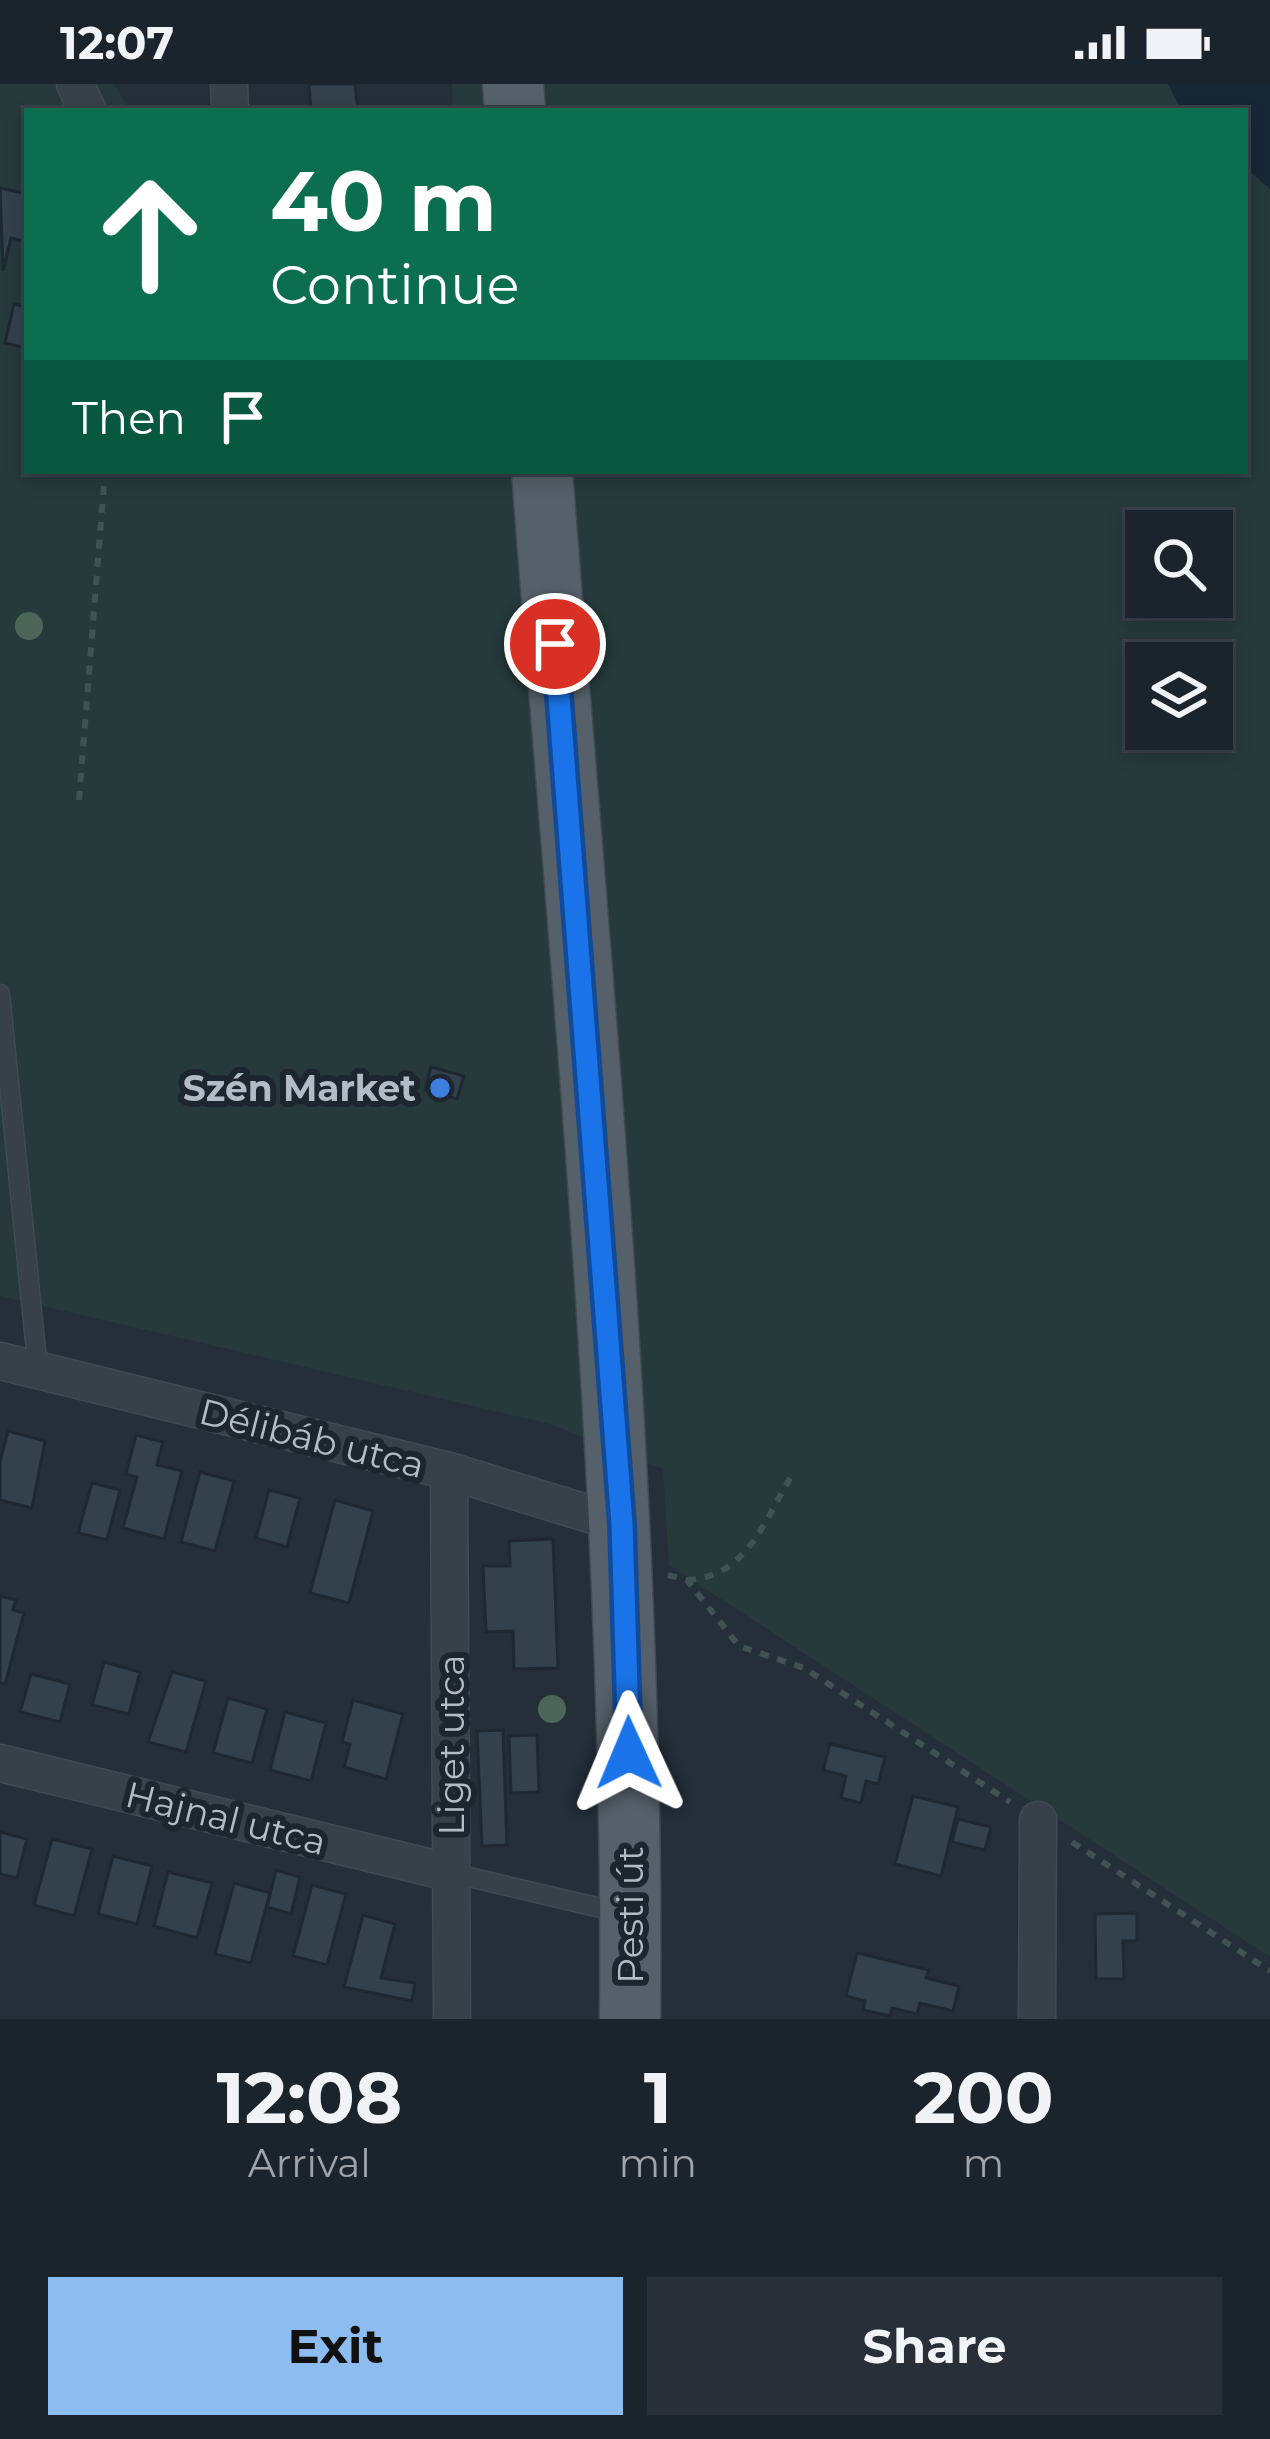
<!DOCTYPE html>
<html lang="en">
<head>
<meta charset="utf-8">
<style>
  body { margin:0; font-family:Montserrat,sans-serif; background:#282f38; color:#f1f3f6; height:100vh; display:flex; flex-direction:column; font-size:45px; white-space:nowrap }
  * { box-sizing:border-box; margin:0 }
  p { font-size:39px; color:#a0a4a9 }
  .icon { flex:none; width:66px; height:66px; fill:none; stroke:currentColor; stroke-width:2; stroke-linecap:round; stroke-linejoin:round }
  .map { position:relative; height:1935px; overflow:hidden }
  .panel { display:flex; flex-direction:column; background:#1b232c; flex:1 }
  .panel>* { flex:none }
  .guide { position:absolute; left:24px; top:24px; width:1224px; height:366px; border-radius:0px; box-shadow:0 6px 18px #0003,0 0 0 3px #394048; background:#0b6e4f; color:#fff; overflow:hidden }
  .tools { position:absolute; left:1125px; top:426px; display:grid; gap:24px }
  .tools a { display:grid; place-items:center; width:108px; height:108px; border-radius:0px; background:#1b232c; box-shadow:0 6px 18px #0003,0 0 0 3px #394048; font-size:60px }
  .pin { position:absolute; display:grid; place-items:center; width:102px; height:102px; color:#fff; margin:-51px; border:6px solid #fff; border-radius:50%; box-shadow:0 3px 12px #0007 }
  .me { position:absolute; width:132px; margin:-66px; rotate:359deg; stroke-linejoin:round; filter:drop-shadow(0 0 9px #0008) }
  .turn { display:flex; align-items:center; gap:42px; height:252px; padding:0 48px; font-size:54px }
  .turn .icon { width:156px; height:156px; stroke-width:2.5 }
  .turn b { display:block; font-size:84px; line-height:102px }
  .then { display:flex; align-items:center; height:114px; padding:0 48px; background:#0003; gap:24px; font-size:45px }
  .eta { display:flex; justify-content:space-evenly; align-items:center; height:204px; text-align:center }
  .eta b { font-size:72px; font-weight:700; line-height:84px }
  .primary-button { display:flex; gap:24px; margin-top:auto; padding:24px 48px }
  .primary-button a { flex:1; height:138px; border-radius:0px; background:#8dbdf0; color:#111; font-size:48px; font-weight:700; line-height:138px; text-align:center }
  .primary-button a+a { background:#282f38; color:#f1f3f6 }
  .status { display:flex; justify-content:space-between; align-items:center; height:84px; padding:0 60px; background:#1b232c; direction:ltr }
  .status svg { height:33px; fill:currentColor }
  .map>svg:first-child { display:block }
  .green { fill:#263a3b; fill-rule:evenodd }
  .water { fill:#182736 }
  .building { fill:#33414d; stroke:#1f2831; stroke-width:3 }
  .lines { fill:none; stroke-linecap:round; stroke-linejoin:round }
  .lane-casing { stroke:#414a53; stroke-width:21 }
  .street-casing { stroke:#414a53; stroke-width:39 }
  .primary-casing { stroke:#414a53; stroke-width:63 }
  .path { stroke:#3f5353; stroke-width:6; stroke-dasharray:9 9; stroke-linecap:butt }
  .lane { stroke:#38414a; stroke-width:18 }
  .street { stroke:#38414a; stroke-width:36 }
  .primary { stroke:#56606a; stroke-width:60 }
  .tree { fill:#4c6758 }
  .route-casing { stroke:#114b97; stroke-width:30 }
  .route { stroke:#1a73e8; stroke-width:21 }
  .shop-dot { fill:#3f7fe0; stroke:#1d262f; stroke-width:4.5 }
  .labels { text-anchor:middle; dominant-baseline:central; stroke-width:12; stroke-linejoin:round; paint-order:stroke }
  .poi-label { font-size:36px; font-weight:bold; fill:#b3bcc6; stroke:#1d262f; text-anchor:end }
  .street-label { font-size:36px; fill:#b3bcc6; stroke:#1d262f }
</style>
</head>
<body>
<div class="status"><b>12:07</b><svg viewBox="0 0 49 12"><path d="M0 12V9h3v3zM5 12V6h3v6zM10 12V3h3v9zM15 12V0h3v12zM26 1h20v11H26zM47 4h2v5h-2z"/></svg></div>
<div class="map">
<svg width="1270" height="1935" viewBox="0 0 1270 1935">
  <rect width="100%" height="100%" fill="#242f3a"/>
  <path class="green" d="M0,0H114L130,27H27V387H1245V83L1270,105V1873L669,1481L663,1385L550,1340L0,1212ZM1146,447H1212V513H1146ZM1146,579H1212V645H1146Z
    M452,0H1168L1182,27H453Z"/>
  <path class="water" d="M1168,0H1270V105L1245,83V27H1182Z"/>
  <path class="building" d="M309,0H355L358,27H311Z
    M0,104L27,110V158L11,154L3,187Z
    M14,220L27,223L22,263L5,259Z
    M431,983L464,992L457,1015L425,1006Z
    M8,1347L45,1357L32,1424L0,1416V1378Z
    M136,1351L163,1358L157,1381L182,1387L164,1455L123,1444L137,1393L126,1390Z
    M200,1388L234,1397L215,1467L181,1458Z
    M92,1399L120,1406L107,1456L78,1449Z
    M269,1406L300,1414L287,1463L256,1454Z
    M335,1416L373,1427L349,1519L310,1509Z
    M553,1455L558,1584L514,1585L513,1547L486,1548L483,1482H510L509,1457Z
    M0,1512L16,1516L13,1526L24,1529L5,1600L0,1599Z
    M104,1578L140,1588L129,1630L92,1621Z
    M172,1588L206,1597L186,1668L148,1658Z
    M31,1590L70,1600L60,1638L20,1628Z
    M228,1614L267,1625L252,1679L213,1669Z
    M353,1616L403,1630L386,1695L344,1683L350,1660L342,1658Z
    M285,1628L326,1639L311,1697L270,1686Z
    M503,1646L507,1761L482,1762L477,1647Z
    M537,1651L539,1708L511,1709L509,1652Z
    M830,1660L885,1673L878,1700L866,1697L861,1719L841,1714L846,1692L823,1686Z
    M913,1712L958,1723L941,1792L895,1780Z
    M958,1735L991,1743L985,1766L952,1758Z
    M0,1748L27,1755L17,1794L0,1790Z
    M52,1755L92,1765L74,1832L34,1821Z
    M113,1772L152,1782L137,1840L98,1830Z
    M276,1786L300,1793L291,1830L267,1823Z
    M168,1788L212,1799L197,1854L154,1842Z
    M234,1799L270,1809L251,1879L215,1870Z
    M312,1801L346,1810L327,1881L293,1872Z
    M1137,1829V1857H1123L1124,1895H1096L1095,1830Z
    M363,1831L395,1840L381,1894L415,1899L412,1917L344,1903Z
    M857,1869L929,1886L926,1894L959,1902L953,1927L920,1919L917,1930L892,1924L890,1932L863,1926L865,1917L846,1912Z"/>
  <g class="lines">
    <g class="lane-casing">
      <path id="lane" d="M0,910L38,1287
        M452,1789L622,1829"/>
    </g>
    <g class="street-casing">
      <path id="street" d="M75,0L88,27
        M229,0L230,27
        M0,1277L449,1387L622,1440
        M449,1387L452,1935
        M0,1679L452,1789
        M1037,1935L1038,1736"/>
    </g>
    <g class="primary-casing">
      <path id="primary" d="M513,0L515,27
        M542,387C581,902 635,1418 630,1935"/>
    </g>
    <path class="path" d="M79,716L105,387
      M668,1491L687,1496L739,1562L804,1584L1010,1718
      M687,1496C747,1493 764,1437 792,1391
      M1072,1758L1270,1887"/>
    <use href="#lane" class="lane"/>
    <use href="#street" class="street"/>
    <use href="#primary" class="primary"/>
  </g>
  <g class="tree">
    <circle cx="29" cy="542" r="14"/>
    <circle cx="552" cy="1625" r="14"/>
  </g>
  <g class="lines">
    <g class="route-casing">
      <path id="route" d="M555,560L622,1440L629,1669"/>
    </g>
    <use href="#route" class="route"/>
  </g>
  <circle class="shop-dot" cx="440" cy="1004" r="12"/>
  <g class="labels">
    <g class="poi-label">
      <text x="416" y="1004">Szén Market</text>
    </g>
    <g class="street-label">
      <text transform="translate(312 1354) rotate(14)">Délibáb utca</text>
      <text transform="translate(451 1661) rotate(-90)">Liget utca</text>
      <text transform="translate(226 1734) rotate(14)">Hajnal utca</text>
      <text transform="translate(630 1831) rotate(-90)">Pesti út</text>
    </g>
  </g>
</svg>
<div class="tools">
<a><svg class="icon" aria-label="search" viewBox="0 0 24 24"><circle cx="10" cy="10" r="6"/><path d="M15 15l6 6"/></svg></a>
<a><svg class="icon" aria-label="layers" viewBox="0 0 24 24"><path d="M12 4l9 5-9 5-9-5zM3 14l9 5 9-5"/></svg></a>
</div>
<div class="pin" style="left:555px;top:560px;background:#d93025"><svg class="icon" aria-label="arrive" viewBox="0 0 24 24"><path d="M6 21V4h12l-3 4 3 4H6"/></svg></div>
<svg class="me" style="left:629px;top:1669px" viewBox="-20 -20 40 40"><path d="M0-17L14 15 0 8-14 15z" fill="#1a73e8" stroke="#fff" stroke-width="4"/></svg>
<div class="guide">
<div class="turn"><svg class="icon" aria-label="ahead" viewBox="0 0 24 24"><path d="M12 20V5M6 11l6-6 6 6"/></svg><div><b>40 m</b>Continue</div></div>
<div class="then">Then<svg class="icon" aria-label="arrive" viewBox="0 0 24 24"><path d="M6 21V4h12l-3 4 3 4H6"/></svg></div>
</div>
</div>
<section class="panel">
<div class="eta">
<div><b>12:08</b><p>Arrival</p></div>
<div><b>1</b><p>min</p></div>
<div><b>200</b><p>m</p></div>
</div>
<div class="primary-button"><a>Exit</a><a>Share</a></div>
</section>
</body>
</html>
